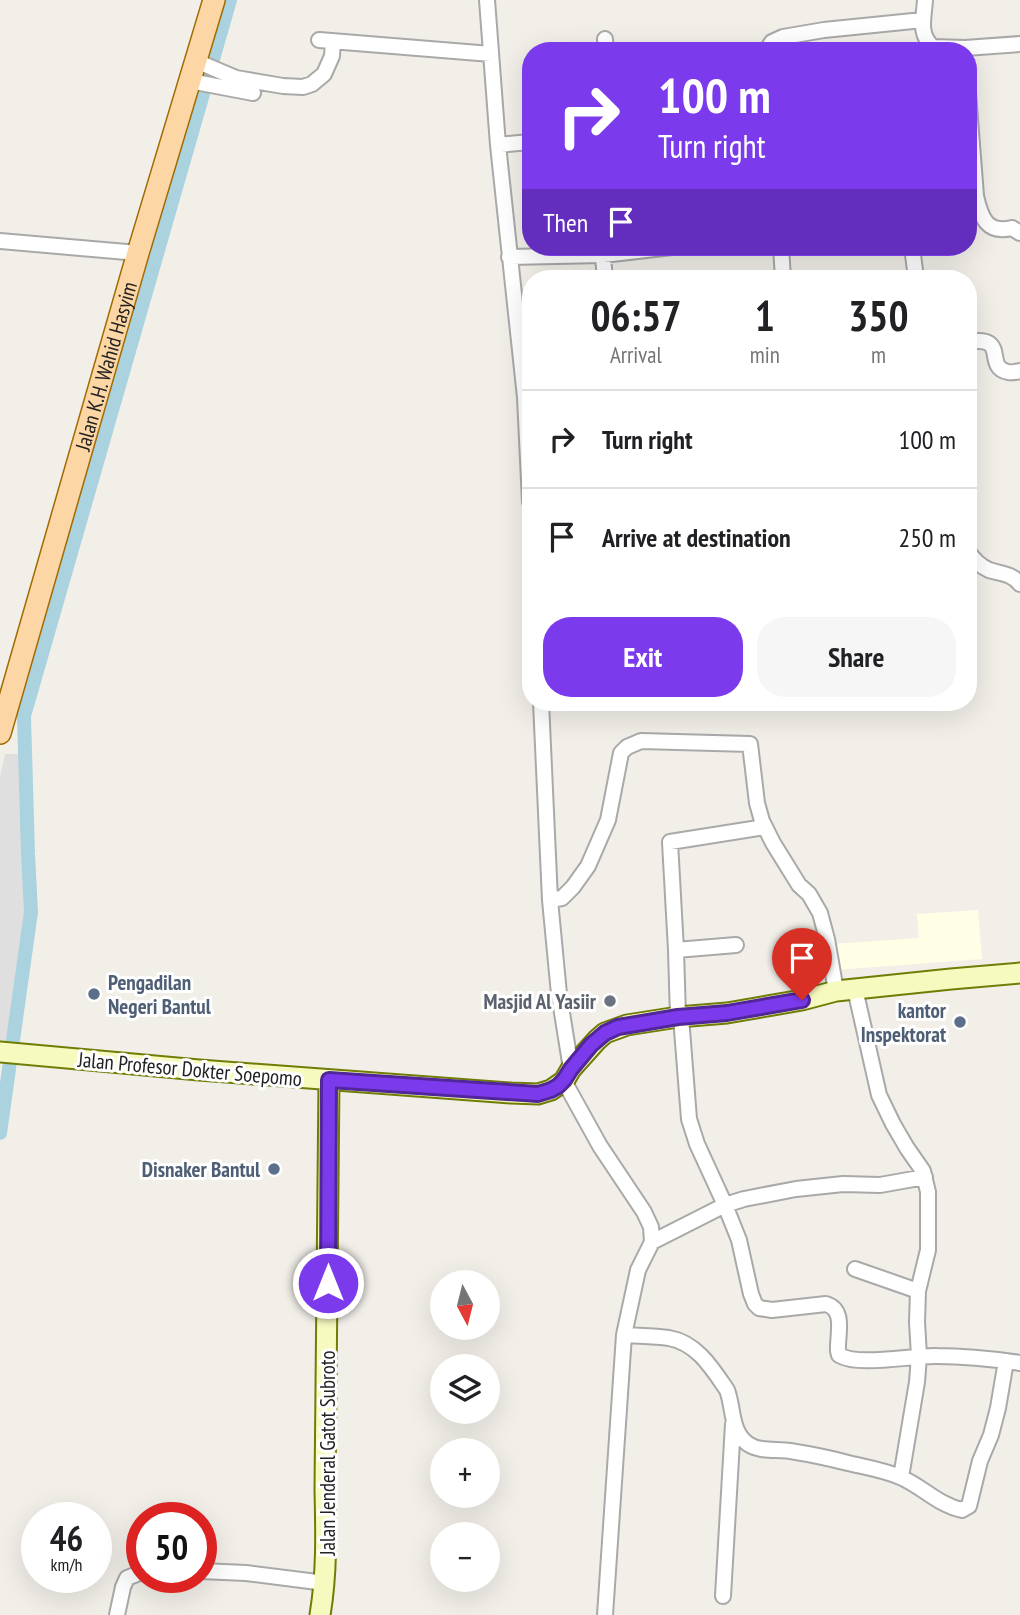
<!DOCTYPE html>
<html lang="en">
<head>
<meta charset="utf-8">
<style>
  body { margin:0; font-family:"PT Sans Narrow",sans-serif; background:#f6f6f6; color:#202124; height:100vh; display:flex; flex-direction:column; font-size:26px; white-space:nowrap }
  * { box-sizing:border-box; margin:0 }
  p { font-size:23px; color:#757577 }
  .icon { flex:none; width:38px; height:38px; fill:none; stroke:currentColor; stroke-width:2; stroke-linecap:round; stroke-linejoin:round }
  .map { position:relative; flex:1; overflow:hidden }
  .details { position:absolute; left:522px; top:270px; width:455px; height:441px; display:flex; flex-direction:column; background:#fff; border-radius:28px; box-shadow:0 7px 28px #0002 }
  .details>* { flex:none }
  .hud { position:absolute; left:522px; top:42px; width:455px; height:214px; border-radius:28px; box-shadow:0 7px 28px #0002; background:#7c3aed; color:#fff; overflow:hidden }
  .needle { width:46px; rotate:173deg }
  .fabs { position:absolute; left:430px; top:1270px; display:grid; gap:14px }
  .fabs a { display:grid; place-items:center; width:70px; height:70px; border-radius:50%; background:#fff; box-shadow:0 7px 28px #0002; font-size:35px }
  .speed { position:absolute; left:21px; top:1502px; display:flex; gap:14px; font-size:35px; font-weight:700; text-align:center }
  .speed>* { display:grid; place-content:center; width:91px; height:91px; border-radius:50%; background:#fff; box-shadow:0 7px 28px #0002; line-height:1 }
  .speed small { font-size:18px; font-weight:400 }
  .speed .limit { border:10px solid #d22; background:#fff; color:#111 }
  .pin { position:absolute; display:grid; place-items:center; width:60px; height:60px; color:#fff; margin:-72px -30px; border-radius:50% 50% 50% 0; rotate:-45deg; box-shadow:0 0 7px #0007 }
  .pin .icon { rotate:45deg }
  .me { position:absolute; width:77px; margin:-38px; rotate:0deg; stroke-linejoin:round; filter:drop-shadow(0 0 5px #0008) }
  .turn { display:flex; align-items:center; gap:24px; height:147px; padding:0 21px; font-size:32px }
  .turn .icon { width:91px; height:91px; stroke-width:2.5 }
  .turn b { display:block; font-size:49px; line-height:60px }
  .then { display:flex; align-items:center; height:66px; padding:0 21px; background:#0003; gap:14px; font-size:26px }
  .eta { display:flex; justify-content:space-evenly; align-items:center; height:119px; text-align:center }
  .eta b { font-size:42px; font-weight:700; line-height:49px }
  .cta { display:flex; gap:14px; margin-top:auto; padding:14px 21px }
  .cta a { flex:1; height:80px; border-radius:28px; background:#7c3aed; color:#fff; font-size:28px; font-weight:700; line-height:80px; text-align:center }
  .cta a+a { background:#f6f6f6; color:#202124 }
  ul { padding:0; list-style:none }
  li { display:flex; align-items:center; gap:21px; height:98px; padding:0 21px; border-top:2px solid #e0e0e0 }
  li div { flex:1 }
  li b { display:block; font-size:26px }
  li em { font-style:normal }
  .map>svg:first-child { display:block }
  .residential { fill:#e0dfdf }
  .education { fill:#ffffe5 }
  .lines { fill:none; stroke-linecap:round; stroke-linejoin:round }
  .canal { stroke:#aad3df; stroke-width:14 }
  .street-casing { stroke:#a9a9a9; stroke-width:18 }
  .secondary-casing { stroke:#707d05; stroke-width:23 }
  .primary-casing { stroke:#a06b00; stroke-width:24 }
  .street { stroke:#fff; stroke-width:14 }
  .secondary { stroke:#f7fabf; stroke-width:19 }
  .primary { stroke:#fcd6a4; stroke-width:21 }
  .route-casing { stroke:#51269a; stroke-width:18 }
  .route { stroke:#7c3aed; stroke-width:12 }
  .service-dot { fill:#5c6f8a; stroke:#fff; stroke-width:2.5 }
  .worship-dot { fill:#6b7280; stroke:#fff; stroke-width:2.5 }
  .labels { text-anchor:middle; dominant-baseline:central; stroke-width:6; stroke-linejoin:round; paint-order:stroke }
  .street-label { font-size:21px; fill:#222; stroke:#fff }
  .service-label { font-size:21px; font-weight:bold; fill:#4e5e75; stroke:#fff; text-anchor:end }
  .worship-label { font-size:21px; font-weight:bold; fill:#5b616d; stroke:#fff; text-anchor:end }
</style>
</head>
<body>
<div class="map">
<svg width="1020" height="1615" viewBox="0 0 1020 1615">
  <rect width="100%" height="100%" fill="#f2efe9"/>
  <path class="residential" d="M5,754H19L23,774L28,912L10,1043L0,1041V777Z"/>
  <path class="education" d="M978,910L982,959L835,970L833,944L919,938L917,914Z"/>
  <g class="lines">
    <path class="canal" d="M0,1133L31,912L28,854L24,716L230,0"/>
    <g class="street-casing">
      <path id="street" d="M487,0L498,145L525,397L530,502
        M925,0C924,18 918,34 933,47L965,48V51
        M605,39L606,51
        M319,40L491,54
        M965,48L1020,44
        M766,51L772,42L783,37L824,30L923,20
        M196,61L236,78L283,86L303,87L312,84L324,74L332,56L333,41
        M190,81L253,93
        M968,93L976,196C981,218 987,234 1012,228L1020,233
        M498,145L530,142
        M0,241L138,253
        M781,247L783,278
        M912,247L916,278
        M602,248L605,278
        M509,257L603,255L672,247
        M968,342C1010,335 983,367 1008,372C1012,373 1016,372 1020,371
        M968,551C973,559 980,566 989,570C1001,574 1011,573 1020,584
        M541,702L550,900L559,994L571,1069
        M550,900L562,898L573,887L588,866L608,820L621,753L627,747L641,741L750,744L757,803L762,821L773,843L799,885L809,894L820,913L827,939L836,991
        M676,950L736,945
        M855,989L879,1095L893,1124L907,1148L923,1171L928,1192V1250L918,1291L917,1322L919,1356L917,1382L901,1477
        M678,1017L676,950L670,842L765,827
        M681,1017L689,1119L697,1144L725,1205L739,1240L751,1294L755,1304L759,1308L772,1310L826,1304C846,1310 837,1334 838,1351L839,1355C858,1367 913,1355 937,1356C965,1356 993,1359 1020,1363
        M564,1081L600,1146L644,1212L651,1227L652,1242L638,1270L624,1335L605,1615
        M652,1242L725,1205L744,1199L796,1189L843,1184L880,1185L925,1177
        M855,1269L918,1291
        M624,1335C639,1336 655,1336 669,1338C697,1343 712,1368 727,1390C734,1408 730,1431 748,1444C760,1452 776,1449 790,1451C809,1454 829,1458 848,1463C865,1467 884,1470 900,1477C922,1486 938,1505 962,1510L969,1506L980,1461L991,1435L998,1408L1006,1361
        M201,1571L246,1573L325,1583
        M723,1596L733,1424
        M117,1615L123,1587L127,1578L142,1572"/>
    </g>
    <g class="secondary-casing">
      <path id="secondary" d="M0,1052L199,1070L511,1093L538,1094L551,1090L564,1081L571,1069L597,1040L605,1033L627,1025L678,1017L727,1013L802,1000L836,991L951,979L1020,973
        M320,1615C327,1573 326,1532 325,1490L329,1080"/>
    </g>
    <g class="primary-casing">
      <g id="primary">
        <path id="s1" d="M0,733L138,253L214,0"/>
      </g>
    </g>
    <use href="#street" class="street"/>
    <use href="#secondary" class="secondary"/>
    <use href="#primary" class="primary"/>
  </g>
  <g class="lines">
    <g class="route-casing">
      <path id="route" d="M328,1283L329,1080L538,1094L551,1090L558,1086L564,1080L571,1069L591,1045L605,1033L618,1027L678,1017L727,1013L802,1000"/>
    </g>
    <use href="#route" class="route"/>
  </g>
  <g class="service-dot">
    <circle cx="94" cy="994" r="7"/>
    <circle cx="960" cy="1022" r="7"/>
    <circle cx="274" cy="1169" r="7"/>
  </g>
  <circle class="worship-dot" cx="610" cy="1001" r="7"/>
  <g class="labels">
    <g class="street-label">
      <text stroke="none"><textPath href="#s1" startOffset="382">Jalan K.H. Wahid Hasyim</textPath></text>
      <text transform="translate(190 1069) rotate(5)">Jalan Profesor Dokter Soepomo</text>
      <text transform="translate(327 1453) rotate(-90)">Jalan Jenderal Gatot Subroto</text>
    </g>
    <g class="service-label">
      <text x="108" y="982" text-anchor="start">Pengadilan<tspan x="108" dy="24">Negeri Bantul</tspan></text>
      <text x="946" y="1010">kantor<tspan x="946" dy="24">Inspektorat</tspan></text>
      <text x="260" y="1169">Disnaker Bantul</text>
    </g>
    <g class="worship-label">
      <text x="596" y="1001">Masjid Al Yasiir</text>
    </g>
  </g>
</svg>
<div class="fabs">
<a><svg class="needle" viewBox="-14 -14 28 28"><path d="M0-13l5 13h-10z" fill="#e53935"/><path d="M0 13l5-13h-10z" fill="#757577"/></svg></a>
<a><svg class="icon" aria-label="layers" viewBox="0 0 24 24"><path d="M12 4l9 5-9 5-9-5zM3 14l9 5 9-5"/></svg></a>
<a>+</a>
<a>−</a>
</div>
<div class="speed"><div>46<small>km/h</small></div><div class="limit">50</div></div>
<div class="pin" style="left:802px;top:1000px;background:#d93025"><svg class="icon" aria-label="arrive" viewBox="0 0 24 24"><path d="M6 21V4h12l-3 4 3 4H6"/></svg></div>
<svg class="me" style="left:328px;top:1283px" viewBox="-20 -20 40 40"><circle r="17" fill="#7c3aed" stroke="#fff" stroke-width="3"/><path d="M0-11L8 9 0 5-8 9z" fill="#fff"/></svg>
<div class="hud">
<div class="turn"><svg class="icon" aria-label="right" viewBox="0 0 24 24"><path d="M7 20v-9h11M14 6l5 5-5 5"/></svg><div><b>100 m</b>Turn right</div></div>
<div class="then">Then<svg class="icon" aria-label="arrive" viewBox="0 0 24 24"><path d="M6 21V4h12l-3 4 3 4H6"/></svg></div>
</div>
<section class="details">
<div class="eta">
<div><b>06:57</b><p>Arrival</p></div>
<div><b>1</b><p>min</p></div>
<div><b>350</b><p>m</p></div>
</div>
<ul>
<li><svg class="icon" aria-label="right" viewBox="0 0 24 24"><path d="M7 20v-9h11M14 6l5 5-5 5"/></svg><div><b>Turn right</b></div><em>100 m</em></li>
<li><svg class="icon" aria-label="arrive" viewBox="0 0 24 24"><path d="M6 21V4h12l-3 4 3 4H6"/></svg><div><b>Arrive at destination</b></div><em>250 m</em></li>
</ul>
<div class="cta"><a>Exit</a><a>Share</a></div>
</section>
</div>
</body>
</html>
